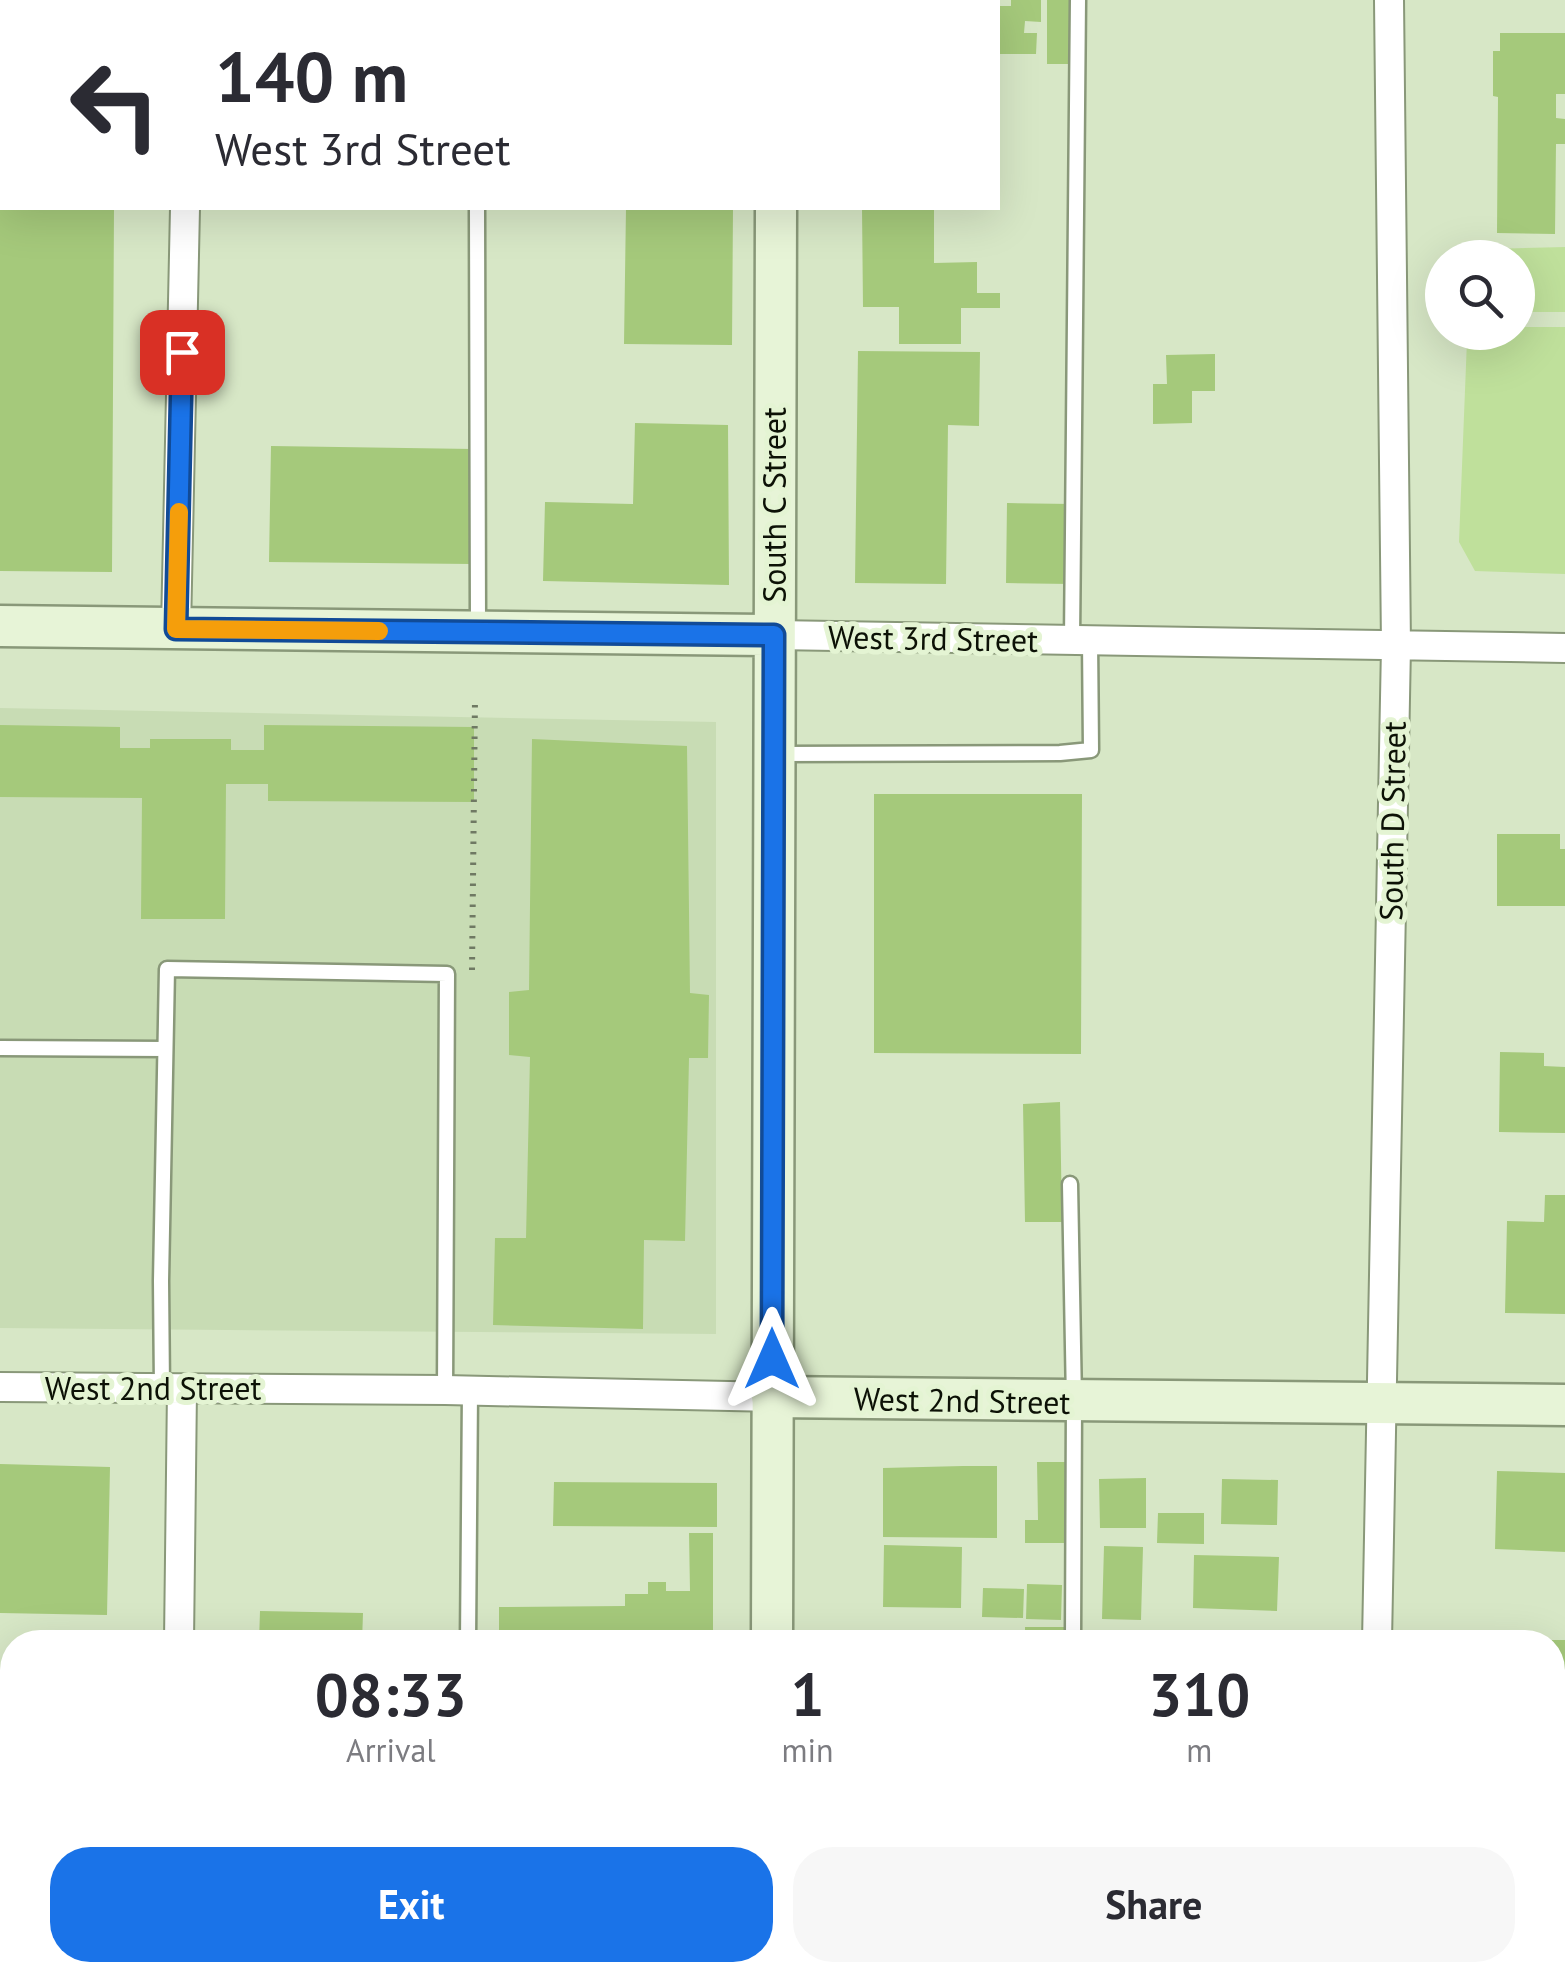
<!DOCTYPE html>
<html lang="en">
<head>
<meta charset="utf-8">
<style>
  body { margin:0; font-family:"PT Sans",sans-serif; background:#f7f7f7; color:#2b2b33; height:100vh; display:flex; flex-direction:column; font-size:38px; white-space:nowrap }
  * { box-sizing:border-box; margin:0 }
  p { font-size:32px; color:#7c7c81 }
  .icon { flex:none; width:55px; height:55px; fill:none; stroke:currentColor; stroke-width:2; stroke-linecap:round; stroke-linejoin:round }
  .map { position:relative; flex:1; overflow:hidden }
  .drawer { position:absolute; left:0px; top:1630px; width:1565px; height:352px; display:flex; flex-direction:column; background:#fff; border-radius:40px 40px 0 0; box-shadow:0 10px 40px #0002 }
  .drawer>* { flex:none }
  .banner { position:absolute; left:0px; top:0px; width:1000px; height:210px; box-shadow:0 10px 40px #0002; background:#fff; color:#2b2b33; overflow:hidden }
  .controls { position:absolute; left:1425px; top:240px; display:grid; gap:20px }
  .controls a { display:grid; place-items:center; width:110px; height:110px; border-radius:50%; background:#fff; box-shadow:0 10px 40px #0002; font-size:50px }
  .pin { position:absolute; display:grid; place-items:center; width:85px; height:85px; color:#fff; margin:-42px; border-radius:20px; box-shadow:0 5px 15px #0006 }
  .me { position:absolute; width:110px; margin:-55px; rotate:0deg; stroke-linejoin:round; filter:drop-shadow(0 0 8px #0008) }
  .turn { display:flex; align-items:center; gap:35px; height:210px; padding:0 50px; font-size:45px }
  .turn .icon { width:130px; height:130px; stroke-width:2.5 }
  .turn b { display:block; font-size:70px; line-height:85px }
  .eta { display:flex; justify-content:space-evenly; align-items:center; height:170px; text-align:center }
  .eta b { font-size:60px; font-weight:600; line-height:70px }
  .cta { display:flex; gap:20px; margin-top:auto; padding:20px 50px }
  .cta a { flex:1; height:115px; border-radius:40px; background:#1a73e8; color:#fff; font-size:40px; font-weight:600; line-height:115px; text-align:center }
  .cta a+a { background:#f7f7f7; color:#2b2b33 }
  .map>svg:first-child { display:block }
  .built { fill:#c8dcb4 }
  .green { fill:#bfe09b }
  .building { fill:#a5c97b }
  .lines { fill:none; stroke-linecap:round; stroke-linejoin:round }
  .lane-casing { stroke:#899879; stroke-width:19 }
  .street-casing { stroke:#899879; stroke-width:32 }
  .secondary-casing { stroke:#899879; stroke-width:45 }
  .path { stroke:#6f7963; stroke-width:6; stroke-dasharray:2.5 8; stroke-linecap:butt }
  .lane { stroke:#fff; stroke-width:14 }
  .street { stroke:#fff; stroke-width:28 }
  .secondary { stroke:#e7f4d7; stroke-width:40 }
  .route-casing { stroke:#114b97; stroke-width:25 }
  .route { stroke:#1a73e8; stroke-width:18 }
  .slow { stroke:#f59e0b; stroke-width:18 }
  .labels { text-anchor:middle; dominant-baseline:central; stroke-width:10; stroke-linejoin:round; paint-order:stroke }
  .street-label { font-size:32px; fill:#0c1106; stroke:#e4f4d3 }
</style>
</head>
<body>
<div class="map">
<svg width="1565" height="1982" viewBox="0 0 1565 1982">
  <rect width="100%" height="100%" fill="#d7e7c6"/>
  <path class="built" d="M0,708L716,722V1334L0,1328Z"/>
  <path class="green" d="M1565,247V312H1518V258L1453,257V250Z
    M1518,327H1565V574L1475,571L1459,542L1467,340L1474,333L1518,332Z"/>
  <path class="building" d="M1011,0H1041V22L1025,21L1024,33H1037L1036,54H998V6H1011Z
    M1047,0H1072V64H1047Z
    M1500,33H1565V94H1556V118L1565,119V144H1556L1555,234L1497,233L1498,97L1493,96V51H1500Z
    M0,208H114L112,572L0,571Z
    M626,208H733L732,345L624,344Z
    M862,208H934V263L977,262V293H1000V308H961V344H899V307H863Z
    M858,351L980,352L979,426L948,425L946,584L855,583Z
    M1215,354V391H1192V423L1153,424V384H1167L1166,355Z
    M635,423L728,425L729,585L543,581L545,502L633,504Z
    M271,446L473,449L472,564L269,562Z
    M1007,503L1072,504L1071,584L1006,583Z
    M0,725L120,727V748H150V739H231V750H264V725L474,727V802L268,801V784H226L225,919H141L142,798L0,797Z
    M532,739L687,746L690,993L709,995L708,1058H689L685,1241L644,1240L643,1329L493,1325L495,1238H526L530,1057L509,1055V992L529,990Z
    M874,794H1082L1081,1054L874,1053Z
    M1497,834H1560V849H1565V906H1497Z
    M1500,1052L1544,1053V1066L1565,1067V1133L1499,1132Z
    M1060,1102L1062,1222H1025L1023,1104Z
    M1545,1195H1565V1314L1505,1313L1507,1221L1544,1222Z
    M1037,1462H1065L1066,1543H1025V1520H1038Z
    M0,1464L110,1467L107,1615L0,1613Z
    M963,1466H997V1538L883,1537V1468Z
    M1497,1471L1565,1473V1552L1495,1549Z
    M1146,1478V1528H1100L1099,1479Z
    M1222,1479L1278,1480L1277,1525L1221,1524Z
    M554,1482L717,1483V1527L553,1526Z
    M1158,1513H1204V1544L1157,1543Z
    M689,1533H713V1642H499V1607L625,1606V1594H648V1582H666V1591H690Z
    M884,1545L962,1547L961,1608L883,1607Z
    M1104,1546L1143,1547L1141,1620L1102,1619Z
    M1194,1555L1279,1557L1277,1611L1193,1608Z
    M1027,1584L1062,1585L1061,1620L1026,1619Z
    M983,1588L1024,1589L1023,1618L982,1617Z
    M260,1611L363,1613L362,1642H259Z
    M1025,1627H1064V1642H1025Z
    M1213,1635H1274V1642H1214Z
    M1552,1640H1565V1692H1552Z
    M1565,1724V1770H1552V1725Z
    M1552,1794H1565V1847H1552Z
    M0,1870H12V1909H0Z
    M1552,1880H1565V1933H1552Z
    M10,1970H74V1982H10Z
    M264,1970H397V1982H264Z
    M590,1970H675V1982H589Z
    M874,1970H951V1982H874Z
    M1195,1970H1270V1982H1195Z
    M1489,1972L1565,1973V1982H1489Z"/>
  <g class="lines">
    <g class="lane-casing">
      <path id="lane" d="M480,2V0
        M477,208L478,627
        M1072,640L1078,0
        M779,754L1060,753L1091,750L1090,640
        M0,1048L165,1049
        M1070,1184L1074,1401L1073,1642
        M162,1389L161,1281L167,969L447,974L445,1390
        M468,1642L470,1391
        M466,1982V1970
        M1072,1982V1970"/>
    </g>
    <g class="street-casing">
      <path id="street" d="M189,2V0
        M176,629L185,208
        M774,635L1565,648
        M0,1387L445,1390L772,1397
        M179,1642L182,1389
        M1377,1642L1396,646L1389,0
        M174,1982V1970
        M1371,1982V1970"/>
    </g>
    <g class="secondary-casing">
      <path id="secondary" d="M777,2V0
        M0,626L774,635
        M772,1397L1565,1405
        M772,1642L776,208
        M771,1982V1970"/>
    </g>
    <path class="path" d="M472,970L475,699"/>
    <use href="#lane" class="lane"/>
    <use href="#street" class="street"/>
    <use href="#secondary" class="secondary"/>
  </g>
  <g class="lines">
    <g class="route-casing">
      <path id="route" d="M182,352L176,629L774,635L772,1359"/>
    </g>
    <use href="#route" class="route"/>
    <path class="slow" d="M179,512L176,629L379,631"/>
  </g>
  <g class="labels">
    <g class="street-label">
      <text transform="translate(774 505) rotate(-90)">South C Street</text>
      <text transform="translate(933 638) rotate(1)">West 3rd Street</text>
      <text transform="translate(1392 821) rotate(-89)">South D Street</text>
      <text x="153" y="1388">West 2nd Street</text>
      <text transform="translate(962 1400) rotate(1)">West 2nd Street</text>
    </g>
  </g>
</svg>
<div class="controls">
<a><svg class="icon" aria-label="search" viewBox="0 0 24 24"><circle cx="10" cy="10" r="6"/><path d="M15 15l6 6"/></svg></a>
</div>
<div class="pin" style="left:182px;top:352px;background:#d93025"><svg class="icon" aria-label="arrive" viewBox="0 0 24 24"><path d="M6 21V4h12l-3 4 3 4H6"/></svg></div>
<svg class="me" style="left:772px;top:1359px" viewBox="-20 -20 40 40"><path d="M0-17L14 15 0 8-14 15z" fill="#1a73e8" stroke="#fff" stroke-width="4"/></svg>
<div class="banner">
<div class="turn"><svg class="icon" aria-label="left" viewBox="0 0 24 24"><path d="M17 20v-9H6M10 6l-5 5 5 5"/></svg><div><b>140 m</b>West 3rd Street</div></div>
</div>
<section class="drawer">
<div class="eta">
<div><b>08:33</b><p>Arrival</p></div>
<div><b>1</b><p>min</p></div>
<div><b>310</b><p>m</p></div>
</div>
<div class="cta"><a>Exit</a><a>Share</a></div>
</section>
</div>
</body>
</html>
